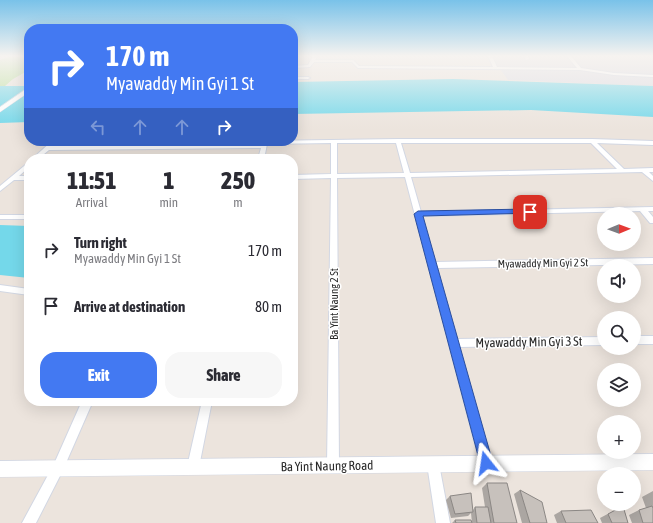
<!DOCTYPE html>
<html lang="en">
<head>
<meta charset="utf-8">
<style>
  body { margin:0; font-family:"Asap Condensed",sans-serif; background:#f7f7f7; color:#2b2b33; height:100vh; display:flex; flex-direction:column; font-size:15px; white-space:nowrap }
  * { box-sizing:border-box; margin:0 }
  p { font-size:13px; color:#7c7c81 }
  .icon { flex:none; width:22px; height:22px; fill:none; stroke:currentColor; stroke-width:2; stroke-linecap:round; stroke-linejoin:round }
  .map { position:relative; flex:1; overflow:hidden }
  .sheet { position:absolute; left:24px; top:154px; width:274px; height:252px; display:flex; flex-direction:column; background:#fff; border-radius:16px; box-shadow:0 4px 16px #0002 }
  .sheet>* { flex:none }
  .banner { position:absolute; left:24px; top:24px; width:274px; height:122px; border-radius:16px; box-shadow:0 4px 16px #0002; background:#4379f2; color:#fff; overflow:hidden }
  .needle { width:26px; rotate:89deg }
  .tools { position:absolute; left:597px; top:207px; display:grid; gap:8px }
  .tools a { display:grid; place-items:center; width:44px; height:44px; border-radius:50%; background:#fff; box-shadow:0 4px 16px #0002; font-size:20px }
  .pin { position:absolute; display:grid; place-items:center; width:34px; height:34px; color:#fff; margin:-17px; border-radius:8px; box-shadow:0 2px 6px #0006 }
  .me { position:absolute; width:44px; margin:-22px; rotate:345deg; stroke-linejoin:round; filter:drop-shadow(0 0 3px #0008) }
  .turn { display:flex; align-items:center; gap:14px; height:84px; padding:0 16px; font-size:18px }
  .turn .icon { width:52px; height:52px; stroke-width:2.5 }
  .turn b { display:block; font-size:28px; line-height:34px }
  .lanes { display:flex; align-items:center; height:38px; padding:0 16px; background:#0003; justify-content:center; gap:20px; direction:ltr }
  .lanes .off { opacity:.35 }
  .eta { display:flex; justify-content:space-evenly; align-items:center; height:68px; text-align:center }
  .eta b { font-size:24px; font-weight:800; line-height:28px }
  .cta { display:flex; gap:8px; margin-top:auto; padding:8px 16px }
  .cta a { flex:1; height:46px; border-radius:16px; background:#4379f2; color:#fff; font-size:16px; font-weight:800; line-height:46px; text-align:center }
  .cta a+a { background:#f7f7f7; color:#2b2b33 }
  ul { padding:0; list-style:none }
  li { display:flex; align-items:center; gap:12px; height:56px; padding:0 16px }
  li div { flex:1 }
  li b { display:block; font-size:15px }
  li em { font-style:normal }
  .map>svg:first-child { display:block }
  .industrial { fill:#dedde5 }
  .green { fill:#bbe09c }
  .water { fill:#74d8ea }
  .lines { fill:none; stroke-linecap:round; stroke-linejoin:round }
  .street-casing { stroke:#d2d7e3; stroke-width:2 }
  .secondary-casing { stroke:#d2d7e3; stroke-width:1 }
  .street { fill:#fff; fill-rule:evenodd }
  .secondary { fill:#fff; fill-rule:evenodd }
  .wall { fill:#aba6a2 }
  .building { fill:#c7c1bc; stroke:#8b8784 }
  .route { fill:#4379f2; stroke:#2c4f9d }
  .labels { text-anchor:middle; dominant-baseline:central; stroke-width:3; stroke-linejoin:round; paint-order:stroke }
  .street-label { font-size:11px; fill:#2a2a2a; stroke:#fff }
  .near-street-label { font-size:13px; fill:#2a2a2a; stroke:#fff }
</style>
</head>
<body>
<div class="map">
<svg width="653" height="523" viewBox="0 0 653 523">
  <rect width="100%" height="100%" fill="#ece4dd"/>
  <path class="industrial" d="M491,56H653V86L508,80Z"/>
  <path class="green" d="M11,56L29,58V70L13,79L5,86H0V60Z"/>
  <path class="water" d="M453,79L653,86V117L531,110L293,114V82Z
    M0,86H29V122L0,123Z
    M0,225L29,226V278L0,275Z"/>
  <g class="lines">
    <g class="street-casing">
      <path id="street" d="M313,56L317,57L315,60H353L359,66L493,67L488,56H492L497,67L577,68L567,56H571L581,68L614,73L653,75V77L614,75L580,70L358,68L352,62H314L310,67L293,68V66L308,65Z
        M524,56H528L529,59L526,60Z
        M293,77H308L310,78L308,79H293Z
        M398,139H592L653,141V145L597,143L624,169L653,168V172H649L653,176V181L642,172L411,177L421,212L653,207V211H648L653,217V223H650L640,211L422,216L435,262L653,258V264L437,268L457,339L604,337V345L459,347L492,463L490,467L486,469L482,467L480,463L405,177L337,178L339,466L337,470L333,472L329,470L327,466L331,178L293,179V175L331,174V143L267,144L264,159H258L261,148L49,150L38,159H32L52,141H58L52,146L262,144L263,141ZM337,143H396L404,173L337,174ZM401,143H591L617,169L410,173Z
        M29,162V167L19,176H29V180H14L0,191V186Z
        M0,215H29V219H0Z
        M0,285L29,289V295L0,291Z
        M634,336H653V344H634Z
        M82,401H93L62,472L36,523H22L54,464Z
        M202,401H212L199,467L197,471L193,473L189,471L187,467Z
        M433,458L437,460L439,464L450,523H436L427,464L429,460Z"/>
    </g>
    <g class="secondary-casing">
      <path id="secondary" d="M29,87V92L0,112V107Z
        M653,454V470L0,477V461Z"/>
    </g>
    <use href="#street" class="street"/>
    <use href="#secondary" class="secondary"/>
  </g>
  <path class="wall" d="M487,483L517,523H472L471,513L468,516L451,518L446,500L450,496L473,510L475,507H485L482,488Z
    M520,490L547,523H522L514,494Z
    M653,491V523H632L629,515L639,510L646,508L642,497Z
    M623,506L628,523H602L600,518Z
    M561,511L598,523H557L554,515Z
    M455,520L472,523H452Z"/>
  <path class="building" d="M487,483H507L517,523H494Z
    M520,490L542,502L547,523H530Z
    M471,493L473,512L455,514L450,496Z
    M623,506L628,523H612L608,514Z
    M652,506L653,508V523H643L639,510Z
    M475,507H488L491,523H477Z
    M591,510L598,523H566L561,511Z
    M455,520H471L472,523H456Z"/>
  <linearGradient id="sky" x2="0" y2="1"><stop stop-color="#79c2e9"/><stop offset="0.43" stop-color="#f6f3f0"/><stop offset="1" stop-color="#f6f3f0" stop-opacity="0"/></linearGradient>
  <rect width="653" height="130" fill="url(#sky)"/>
  <path class="route" d="M530,209L533,210V213L423,216L493,463L491,468L486,470L482,468L480,463L414,214L418,211Z"/>
  <g class="labels">
    <g class="street-label">
      <text transform="translate(543 263) rotate(-1)">Myawaddy Min Gyi 2 St</text>
      <text transform="translate(334 304) rotate(-90)">Ba Yint Naung 2 St</text>
    </g>
    <g class="near-street-label">
      <text transform="translate(529 342) rotate(-1)">Myawaddy Min Gyi 3 St</text>
      <text transform="translate(327 466) rotate(-1)">Ba Yint Naung Road</text>
    </g>
  </g>
</svg>
<div class="tools">
<a><svg class="needle" viewBox="-14 -14 28 28"><path d="M0-13l5 13h-10z" fill="#e53935"/><path d="M0 13l5-13h-10z" fill="#7c7c81"/></svg></a>
<a><svg class="icon" aria-label="sound" viewBox="0 0 24 24"><path d="M4 9h4l5-4v14l-5-4H4zM17 9q2 3 0 6"/></svg></a>
<a><svg class="icon" aria-label="search" viewBox="0 0 24 24"><circle cx="10" cy="10" r="6"/><path d="M15 15l6 6"/></svg></a>
<a><svg class="icon" aria-label="layers" viewBox="0 0 24 24"><path d="M12 4l9 5-9 5-9-5zM3 14l9 5 9-5"/></svg></a>
<a>+</a>
<a>−</a>
</div>
<div class="pin" style="left:530px;top:212px;background:#d93025"><svg class="icon" aria-label="arrive" viewBox="0 0 24 24"><path d="M6 21V4h12l-3 4 3 4H6"/></svg></div>
<svg class="me" style="left:486px;top:463px" viewBox="-20 -20 40 40"><path d="M0-17L14 15 0 8-14 15z" fill="#4379f2" stroke="#fff" stroke-width="4"/></svg>
<div class="banner">
<div class="turn"><svg class="icon" aria-label="right" viewBox="0 0 24 24"><path d="M7 20v-9h11M14 6l5 5-5 5"/></svg><div><b>170 m</b>Myawaddy Min Gyi 1 St</div></div>
<div class="lanes"><svg class="icon off" aria-label="left" viewBox="0 0 24 24"><path d="M17 20v-9H6M10 6l-5 5 5 5"/></svg><svg class="icon off" aria-label="ahead" viewBox="0 0 24 24"><path d="M12 20V5M6 11l6-6 6 6"/></svg><svg class="icon off" aria-label="ahead" viewBox="0 0 24 24"><path d="M12 20V5M6 11l6-6 6 6"/></svg><svg class="icon" aria-label="right" viewBox="0 0 24 24"><path d="M7 20v-9h11M14 6l5 5-5 5"/></svg></div>
</div>
<section class="sheet">
<div class="eta">
<div><b>11:51</b><p>Arrival</p></div>
<div><b>1</b><p>min</p></div>
<div><b>250</b><p>m</p></div>
</div>
<ul>
<li><svg class="icon" aria-label="right" viewBox="0 0 24 24"><path d="M7 20v-9h11M14 6l5 5-5 5"/></svg><div><b>Turn right</b><p>Myawaddy Min Gyi 1 St</p></div><em>170 m</em></li>
<li><svg class="icon" aria-label="arrive" viewBox="0 0 24 24"><path d="M6 21V4h12l-3 4 3 4H6"/></svg><div><b>Arrive at destination</b></div><em>80 m</em></li>
</ul>
<div class="cta"><a>Exit</a><a>Share</a></div>
</section>
</div>
</body>
</html>
